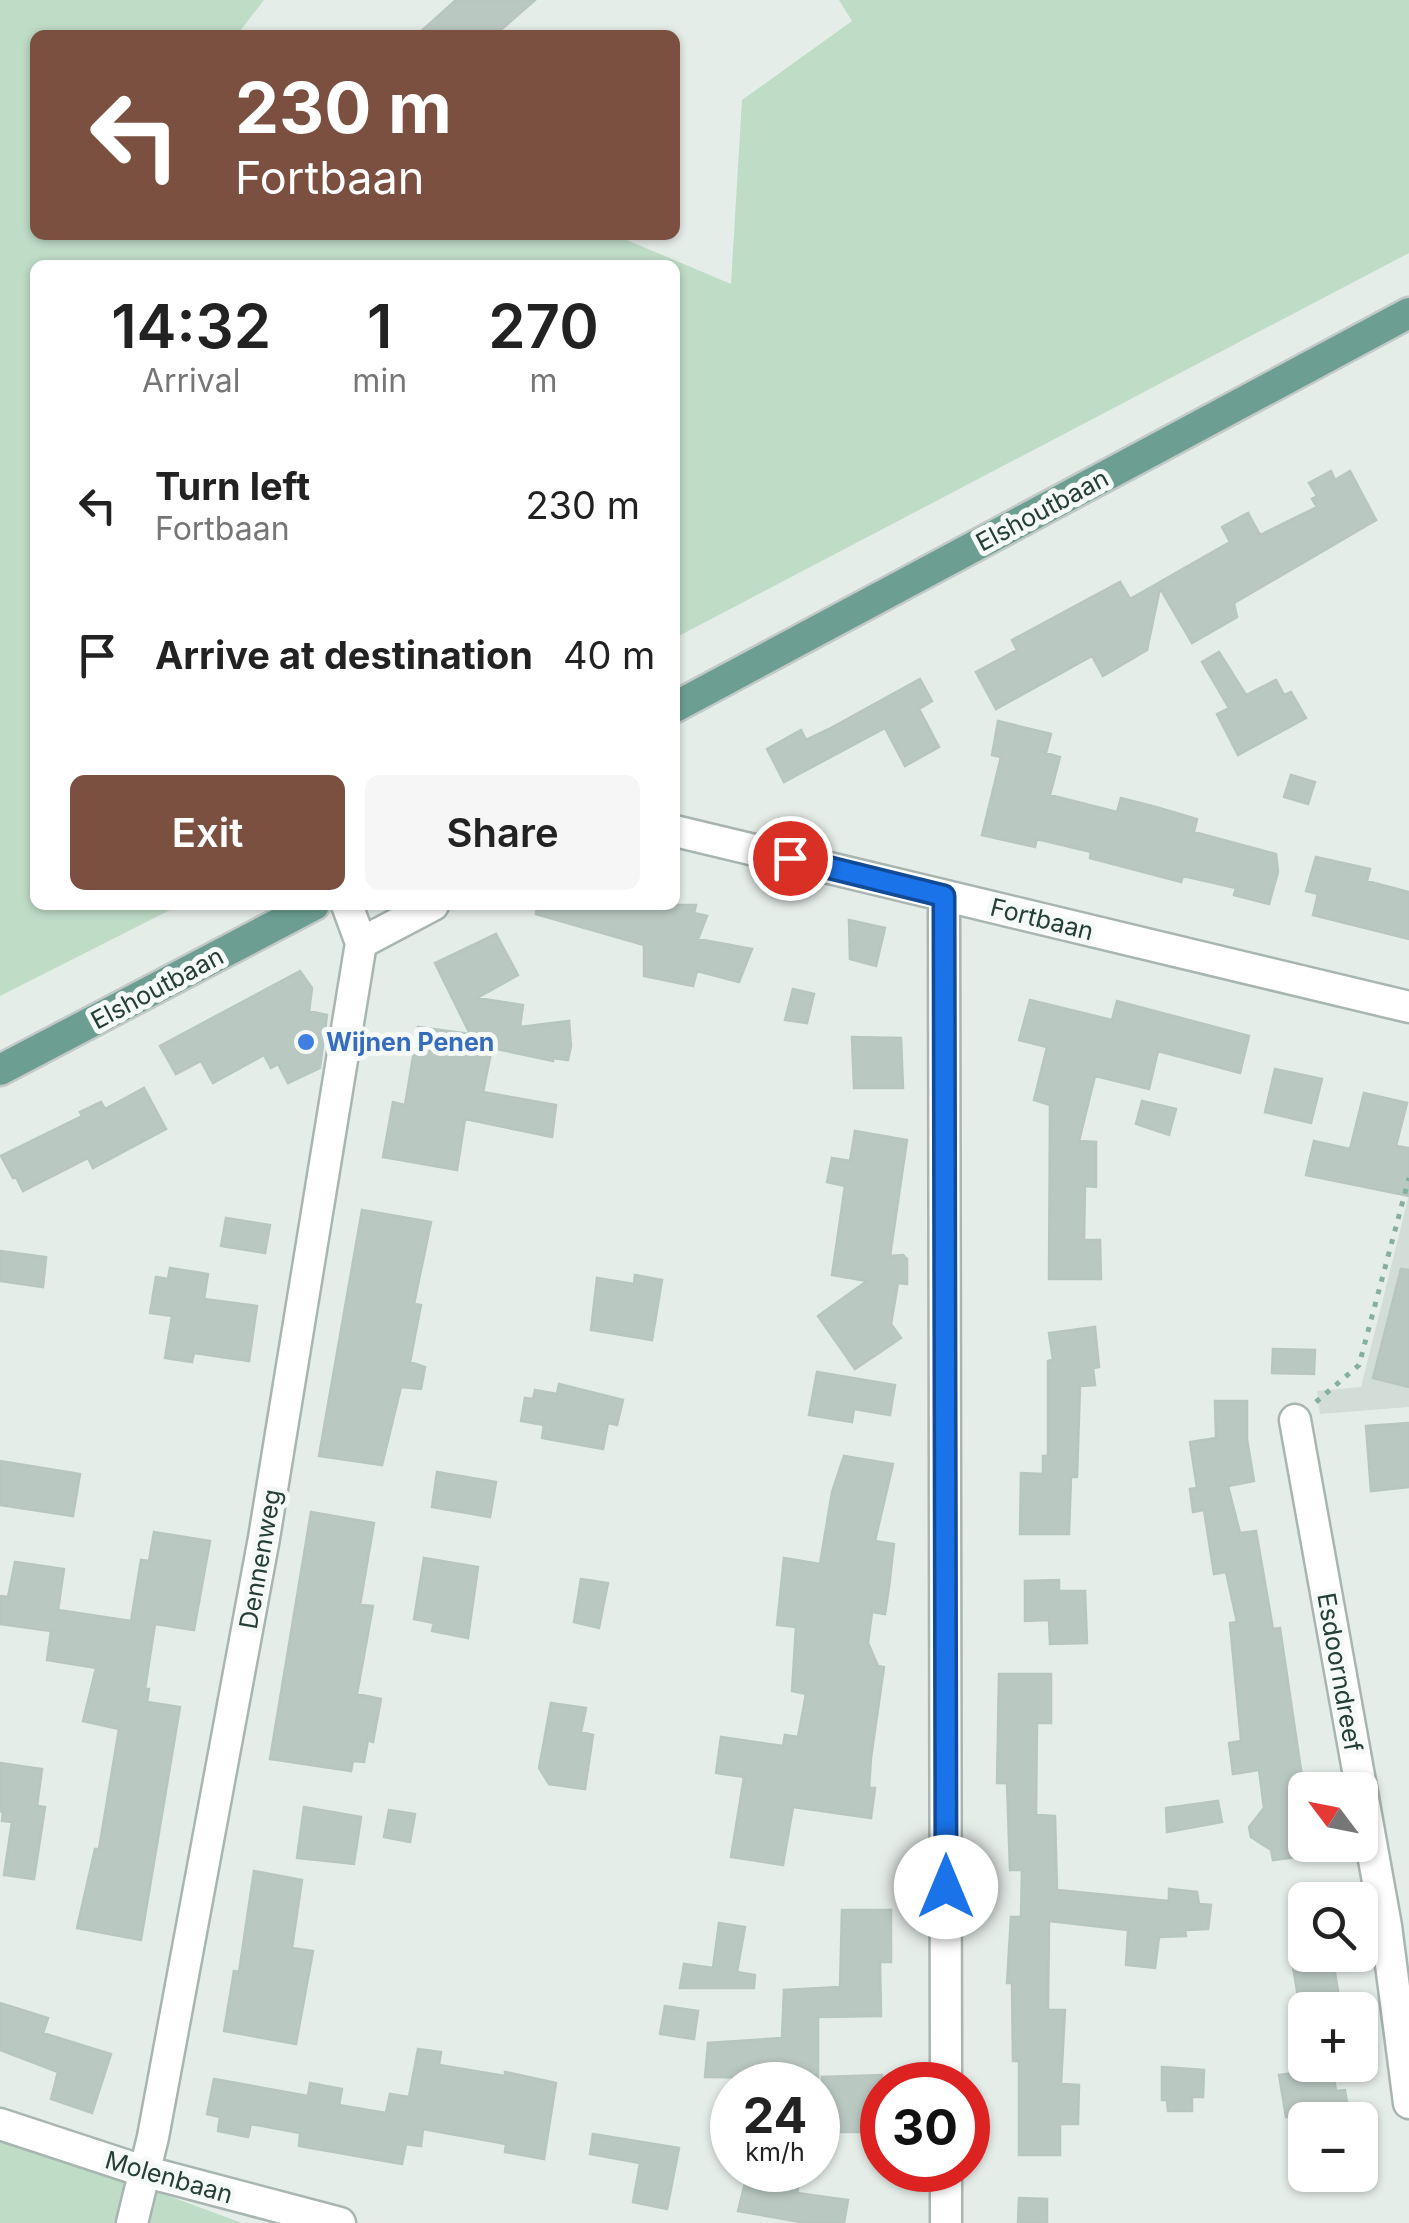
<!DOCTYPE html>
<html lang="en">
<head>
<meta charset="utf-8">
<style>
  body { margin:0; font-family:Inter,sans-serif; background:#f6f6f6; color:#222; height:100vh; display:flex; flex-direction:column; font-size:38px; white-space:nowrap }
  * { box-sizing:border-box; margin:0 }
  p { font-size:32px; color:#767676 }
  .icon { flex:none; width:55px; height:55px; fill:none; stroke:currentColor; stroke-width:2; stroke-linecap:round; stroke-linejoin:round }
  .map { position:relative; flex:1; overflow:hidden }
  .panel { position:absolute; left:30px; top:260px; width:650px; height:650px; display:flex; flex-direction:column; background:#fff; border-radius:15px; box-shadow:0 2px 8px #0004 }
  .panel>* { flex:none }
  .guide { position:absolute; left:30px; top:30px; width:650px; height:210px; border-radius:15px; box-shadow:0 2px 8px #0004; background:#7c5041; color:#fff; overflow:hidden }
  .needle { width:65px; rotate:302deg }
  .controls { position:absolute; left:1288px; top:1772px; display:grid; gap:20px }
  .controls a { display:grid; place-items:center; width:90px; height:90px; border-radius:15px; background:#fff; box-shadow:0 2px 8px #0004; font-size:50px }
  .speed { position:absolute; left:710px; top:2062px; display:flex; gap:20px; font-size:50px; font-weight:700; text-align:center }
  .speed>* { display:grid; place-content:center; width:130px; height:130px; border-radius:50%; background:#fff; box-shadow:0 2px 8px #0004; line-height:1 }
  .speed small { font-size:25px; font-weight:400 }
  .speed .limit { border:15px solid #d22; background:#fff; color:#111 }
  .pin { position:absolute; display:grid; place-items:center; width:85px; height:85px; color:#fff; margin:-42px; border:5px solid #fff; border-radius:50%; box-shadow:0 2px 10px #0007 }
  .me { position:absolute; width:110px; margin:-55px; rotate:0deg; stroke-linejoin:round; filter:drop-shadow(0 0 8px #0008) }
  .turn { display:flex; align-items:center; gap:35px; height:210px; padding:0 40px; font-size:45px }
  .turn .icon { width:130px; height:130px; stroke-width:2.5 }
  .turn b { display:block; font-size:70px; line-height:85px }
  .eta { display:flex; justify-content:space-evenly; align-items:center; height:170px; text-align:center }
  .eta b { font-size:60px; font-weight:600; line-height:70px }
  .action { display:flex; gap:20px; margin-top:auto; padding:20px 40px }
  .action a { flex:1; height:115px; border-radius:15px; background:#7c5041; color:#fff; font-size:40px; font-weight:600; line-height:115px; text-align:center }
  .action a+a { background:#f6f6f6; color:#222 }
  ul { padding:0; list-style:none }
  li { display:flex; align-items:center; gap:30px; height:150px; padding:0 40px }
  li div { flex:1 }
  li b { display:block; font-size:38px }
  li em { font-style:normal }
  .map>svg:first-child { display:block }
  .built { fill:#d3ddd8 }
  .green { fill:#bfdcc7 }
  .building { fill:#bac8c2; stroke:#b7c6c0; stroke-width:2.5 }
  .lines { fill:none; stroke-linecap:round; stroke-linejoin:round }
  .minor-casing { stroke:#a8b5b0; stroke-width:35 }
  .major-casing { stroke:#c2c9c7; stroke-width:35 }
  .path { stroke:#87aea2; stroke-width:5; stroke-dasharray:5 8; stroke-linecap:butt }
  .minor { stroke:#fff; stroke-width:30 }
  .major { stroke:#6c9f92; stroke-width:30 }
  .route-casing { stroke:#114b97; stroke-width:25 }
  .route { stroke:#1a73e8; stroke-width:18 }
  .shop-dot { fill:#3f7fe0; stroke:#f5f9f7; stroke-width:4 }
  .labels { text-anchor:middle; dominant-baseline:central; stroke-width:10; stroke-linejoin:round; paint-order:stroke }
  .street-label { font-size:25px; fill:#253e37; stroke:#f5f9f7 }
  .shop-label { font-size:25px; font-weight:bold; fill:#366cbe; stroke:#f5f9f7; text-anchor:start }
</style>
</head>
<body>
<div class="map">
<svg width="1409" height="2223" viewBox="0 0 1409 2223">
  <rect width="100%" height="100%" fill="#e5ede9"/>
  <path class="built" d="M1409,1195V1407L1320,1414L1317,1391L1361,1387Z"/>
  <path class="green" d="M0,0H264L237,35H35V235H615L731,284L742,100L852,21L839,0H1409V253L675,638V265H35V905H180L0,996Z
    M0,2141L99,2170L242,2223H0Z"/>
  <path class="building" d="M456,0H535L495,35H417Z
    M1331,471L1335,480L1350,471L1376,520L1234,603L1237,617L1192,643L1160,588L1147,650L1103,676L1092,656L996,709L976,672L1017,650L1012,640L1120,582L1130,599L1230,542L1222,527L1248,513L1260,535L1317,507L1312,499L1317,496L1309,483Z
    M1219,652L1246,695L1276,680L1284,695L1291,692L1306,718L1238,755L1217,714L1229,708L1202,662Z
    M920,679L932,701L919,709L939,747L905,766L885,728L784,782L767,749L801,730L806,740L829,729Z
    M998,721L1051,734L1046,753L1060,757L1050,795L1117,812L1121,798L1156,807L1197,819L1194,832L1276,854L1278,872L1269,904L1234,895L1236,888L1183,876L1181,882L1090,858L1091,852L1037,839L1035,847L982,835L1001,757L992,755Z
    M1291,775L1315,782L1308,804L1284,797Z
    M1316,857L1370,869L1367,881L1409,892V939L1313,915L1318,894L1306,891Z
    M537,905H696L694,913L707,916L698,939L752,949L739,982L697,971L693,986L644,976V945L536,914Z
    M849,920L885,928L876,966L850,959Z
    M496,934L518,975L477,998L523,1005L520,1027L569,1021L571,1046L568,1060L553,1058V1061L492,1048L483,1092L556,1105L552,1137L465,1119L457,1170L383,1157L393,1102L405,1105L418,1027L470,1034L435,963Z
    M300,971L312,988L309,1011L327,1015L320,1068L288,1083L278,1064L271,1068L264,1055L213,1083L201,1061L176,1074L160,1046Z
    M793,989L814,994L807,1023L785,1020Z
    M1030,1000L1112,1020L1117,1001L1249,1036L1240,1073L1158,1051L1149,1089L1095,1076L1079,1141L1096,1142V1187L1085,1186L1084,1240H1100L1101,1279H1049L1050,1105L1034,1100L1047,1047L1019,1040Z
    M852,1037L901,1038L903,1088H854Z
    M1275,1069L1322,1079L1311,1123L1265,1112Z
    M144,1088L166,1129L93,1168L88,1158L23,1191L16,1177L13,1178L1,1156L82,1116L80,1112L101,1102L105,1109Z
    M1364,1093L1407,1103L1396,1146L1409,1148V1196L1306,1175L1314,1141L1350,1149Z
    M1142,1101L1176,1109L1169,1135L1136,1124Z
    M855,1131L907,1140L890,1256L903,1255L907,1259V1284L898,1283L891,1324L901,1338L855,1369L818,1316L867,1281L832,1275L845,1186L827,1182L832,1158L850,1161Z
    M362,1210L431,1222L414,1304L421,1305L410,1362L425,1367L421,1389L401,1387L382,1465L319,1456Z
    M226,1218L270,1225L265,1253L221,1246Z
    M0,1251L46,1257L43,1287L0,1281Z
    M170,1268L208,1274L204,1299L257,1306L249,1361L194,1353L192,1362L165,1358L172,1316L150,1313L156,1277L168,1279Z
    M1401,1269L1409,1270V1387L1373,1378Z
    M635,1275L662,1280L652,1340L591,1330L597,1278L634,1284Z
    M1095,1327L1099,1367L1093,1368L1095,1385L1080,1386L1077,1477H1071L1069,1534H1020L1021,1473L1043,1474V1456H1048V1361L1053,1360L1049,1333Z
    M1273,1349L1315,1350L1314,1374L1272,1373Z
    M817,1372L895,1385L890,1415L854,1409L852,1422L809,1415Z
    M559,1384L623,1400L617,1425L608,1423L603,1449L542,1438L544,1425L521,1421L525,1398L533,1399L535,1390L557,1394Z
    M1215,1401H1247V1439L1254,1481L1228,1486L1240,1533L1256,1531L1273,1629L1280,1628L1305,1797V1856L1273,1860L1271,1850L1251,1837L1249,1827L1264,1808L1259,1770L1233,1774L1229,1743L1241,1741L1230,1623L1237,1622L1226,1572L1214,1574L1204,1510L1193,1512L1190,1489L1197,1488L1190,1442L1216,1438Z
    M1409,1423V1487L1371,1491L1366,1426Z
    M844,1456L893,1464L875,1541L894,1544L889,1587L885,1614L872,1612L868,1643L878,1666L884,1667L871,1758L869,1788H875L871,1818L793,1807L783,1865L731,1857L744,1777L716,1773L721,1737L783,1746L785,1735L798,1737L806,1694L792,1691L796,1627L777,1625L784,1558L820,1564L832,1492Z
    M0,1461L80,1474L73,1516L0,1505Z
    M437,1472L496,1482L490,1517L432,1507Z
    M311,1512L374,1523L360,1605L373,1606L357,1694L381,1699L373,1742L368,1740L364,1762L353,1761L351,1771L270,1759Z
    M154,1532L210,1541L194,1630L155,1624L145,1689H149L147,1702L180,1707L141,1940L77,1928L95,1849H99L119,1729L83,1721L96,1668L47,1660L51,1631L0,1624V1596L8,1597L15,1562L64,1569L58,1610L131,1621L141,1560L149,1561Z
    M424,1558L478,1567L468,1638L432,1631L434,1623L414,1619Z
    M581,1579L608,1583L599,1628L574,1622Z
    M1059,1580V1591H1085L1087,1643L1050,1644L1049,1620L1025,1621V1581Z
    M999,1674H1051V1723H1037L1036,1815L1055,1816L1057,1890L1169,1901V1889L1197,1892L1199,1904L1211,1905L1208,1929L1185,1930L1186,1936L1159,1937L1155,1968L1126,1965L1128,1930L1049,1921L1048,2010H1065L1061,2084L1079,2085L1078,2124H1060V2155H1019V2061H1013L1012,1983H1007L1011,1917H1021L1022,1870H1010L1007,1783H997Z
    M551,1703L586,1708L581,1732L593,1735L585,1789L549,1784L539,1768Z
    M0,1763L42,1769L37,1806L45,1807L34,1879L4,1875L12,1822L2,1821L3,1812L0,1811Z
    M1218,1801L1222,1822L1167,1832L1166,1808Z
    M304,1807L361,1817L354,1864L297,1858Z
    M389,1810L415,1814L410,1842L384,1837Z
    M254,1871L302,1880L292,1948L313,1951L296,2044L224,2031L234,1971L239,1972Z
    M842,1910H891V1962H880L881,2016L818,2017V2078L705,2077L708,2043L782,2038L784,1990L840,1987Z
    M719,1923L745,1927L737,1972L755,1975L754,1988H680L684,1964L713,1968Z
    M1291,1955H1332L1339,1997L1299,2003Z
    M0,2003L48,2018L43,2033L111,2054L92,2113L51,2099L58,2072L0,2050Z
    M665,2006L698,2011L694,2039L660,2034Z
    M418,2049L441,2052L439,2065L505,2076V2072L556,2083L544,2159L505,2152L506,2144L423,2129L421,2146L406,2144L402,2164L299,2146L300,2133L251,2124L248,2137L218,2131L220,2117L207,2114L214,2079L308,2096L310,2083L342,2089L339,2105L386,2113L390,2094L409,2097Z
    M1292,2065H1332L1336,2091L1345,2090L1349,2116L1326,2120H1301L1300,2114L1286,2117L1279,2075L1293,2073Z
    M1162,2067L1204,2070L1203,2097H1192V2111H1168L1167,2100H1162Z
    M882,2075V2132H822V2077Z
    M593,2134L679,2148L667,2209L633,2202L640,2163L590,2154Z
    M777,2170L801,2175L797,2193L848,2200L844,2223H806L738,2211L747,2175L774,2181Z
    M1019,2198L1047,2199V2223H1018Z"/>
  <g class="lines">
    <g class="minor-casing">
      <path id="minor" d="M675,831L1409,1007
        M944,896L946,2085
        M361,943L433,905
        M1295,1420L1386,1926L1409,2103
        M0,2124L143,2171L340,2223
        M946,2170V2223
        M132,2223L153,2137L264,1538L361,943L347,905"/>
    </g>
    <g class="major-casing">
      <path id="major" d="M675,707L1409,313
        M0,1070L314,905"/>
    </g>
    <path class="path" d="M1316,1402L1359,1365L1409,1178"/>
    <use href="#minor" class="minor"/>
    <use href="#major" class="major"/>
  </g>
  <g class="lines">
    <g class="route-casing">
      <path id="route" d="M790,858L944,896L946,1887"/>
    </g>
    <use href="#route" class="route"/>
  </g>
  <circle class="shop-dot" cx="306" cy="1042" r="10"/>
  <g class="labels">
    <g class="street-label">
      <text transform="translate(1042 510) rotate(-28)">Elshoutbaan</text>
      <text transform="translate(1042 919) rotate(14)">Fortbaan</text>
      <text transform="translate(157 988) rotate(-28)">Elshoutbaan</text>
      <text transform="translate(260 1559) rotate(-80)">Dennenweg</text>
      <text transform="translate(1340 1672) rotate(80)">Esdoorndreef</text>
      <text transform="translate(169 2177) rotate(16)">Molenbaan</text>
    </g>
    <g class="shop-label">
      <text x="326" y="1042">Wijnen Penen</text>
    </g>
  </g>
</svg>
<div class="controls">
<a><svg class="needle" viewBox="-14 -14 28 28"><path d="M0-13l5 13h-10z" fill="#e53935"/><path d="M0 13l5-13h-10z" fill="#767676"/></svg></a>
<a><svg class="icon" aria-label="search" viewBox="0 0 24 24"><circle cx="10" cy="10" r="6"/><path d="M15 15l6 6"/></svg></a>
<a>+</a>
<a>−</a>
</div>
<div class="speed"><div>24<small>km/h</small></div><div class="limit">30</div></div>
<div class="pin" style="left:790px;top:858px;background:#d93025"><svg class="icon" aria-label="arrive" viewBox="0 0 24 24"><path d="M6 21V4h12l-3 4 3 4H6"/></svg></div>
<svg class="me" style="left:946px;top:1887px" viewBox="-20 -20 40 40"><circle r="19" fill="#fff"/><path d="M0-13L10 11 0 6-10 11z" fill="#1a73e8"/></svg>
<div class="guide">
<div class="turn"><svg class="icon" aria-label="left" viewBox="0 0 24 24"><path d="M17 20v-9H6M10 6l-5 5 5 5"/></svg><div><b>230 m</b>Fortbaan</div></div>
</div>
<section class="panel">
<div class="eta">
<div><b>14:32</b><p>Arrival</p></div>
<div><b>1</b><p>min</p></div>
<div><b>270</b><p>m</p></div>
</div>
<ul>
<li><svg class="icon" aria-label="left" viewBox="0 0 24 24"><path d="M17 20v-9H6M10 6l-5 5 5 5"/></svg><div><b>Turn left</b><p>Fortbaan</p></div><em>230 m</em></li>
<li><svg class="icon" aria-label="arrive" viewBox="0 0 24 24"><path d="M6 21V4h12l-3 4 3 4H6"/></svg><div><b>Arrive at destination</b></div><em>40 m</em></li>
</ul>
<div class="action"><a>Exit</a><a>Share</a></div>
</section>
</div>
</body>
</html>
